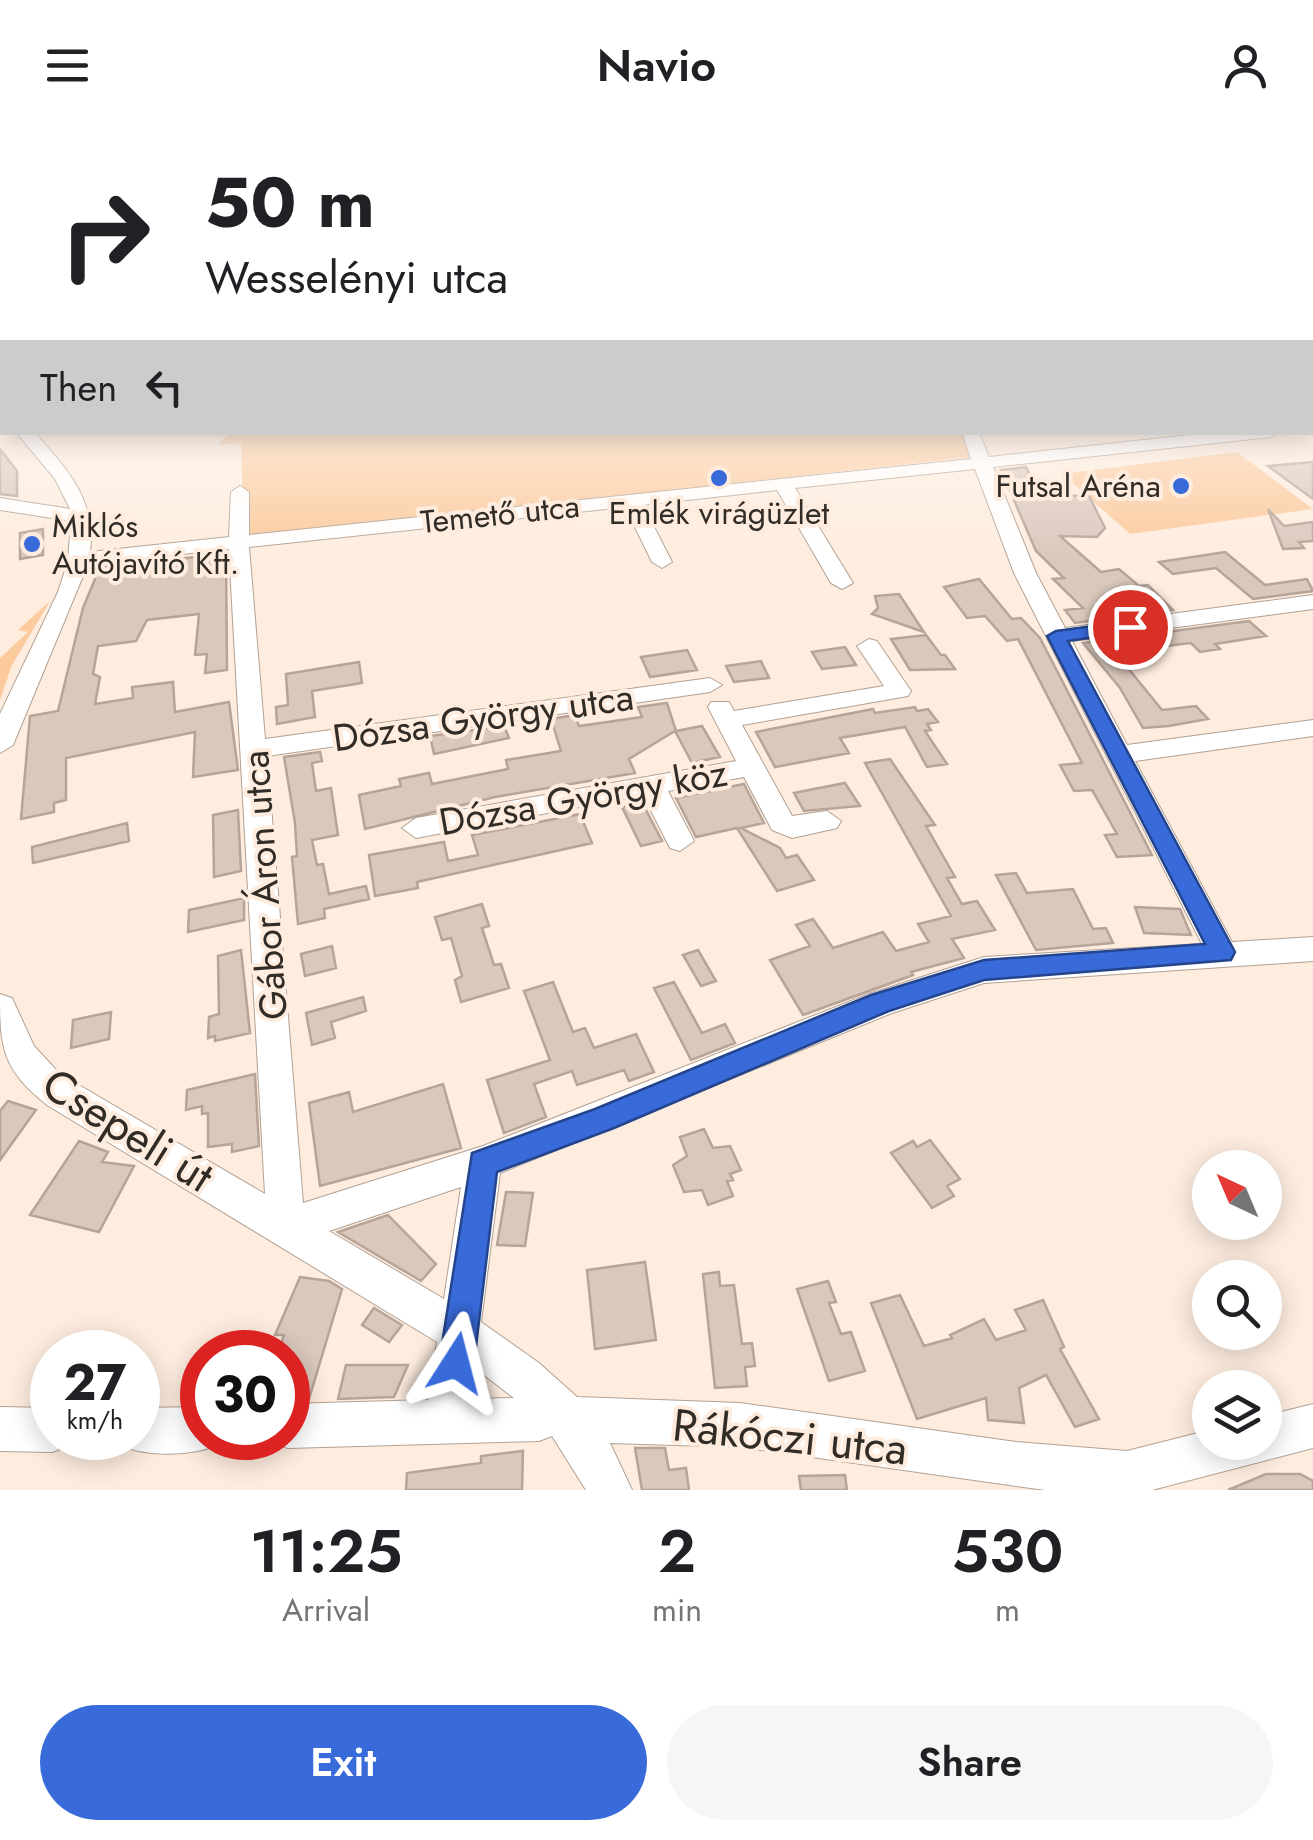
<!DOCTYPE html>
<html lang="en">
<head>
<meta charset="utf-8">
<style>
  body { margin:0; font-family:Jost,sans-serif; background:#f6f6f6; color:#202124; height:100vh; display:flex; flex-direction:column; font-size:38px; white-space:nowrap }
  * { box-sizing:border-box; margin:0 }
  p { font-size:32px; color:#757577 }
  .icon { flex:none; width:55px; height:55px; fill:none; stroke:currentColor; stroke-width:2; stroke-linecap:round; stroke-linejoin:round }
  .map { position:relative; height:1360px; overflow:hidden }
  .side { display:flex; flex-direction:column; background:#fff; flex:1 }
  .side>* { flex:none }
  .top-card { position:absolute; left:0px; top:0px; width:1315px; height:305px; box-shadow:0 5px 25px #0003; background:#fff; color:#202124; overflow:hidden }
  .needle { width:65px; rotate:316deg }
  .fabs { position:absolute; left:1192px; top:1020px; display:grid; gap:20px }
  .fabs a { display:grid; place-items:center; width:90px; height:90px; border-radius:50%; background:#fff; box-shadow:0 5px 25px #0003; font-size:50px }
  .speed { position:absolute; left:30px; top:1200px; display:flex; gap:20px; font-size:50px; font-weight:700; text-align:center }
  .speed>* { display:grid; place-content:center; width:130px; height:130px; border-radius:50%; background:#fff; box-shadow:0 5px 25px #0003; line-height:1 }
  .speed small { font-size:25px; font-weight:400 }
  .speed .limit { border:15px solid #d22; background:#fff; color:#111 }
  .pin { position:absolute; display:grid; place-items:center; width:85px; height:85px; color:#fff; margin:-42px; border:5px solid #fff; border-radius:50%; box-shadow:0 2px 10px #0007 }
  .me { position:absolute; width:110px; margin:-55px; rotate:9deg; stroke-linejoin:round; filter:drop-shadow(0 0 8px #0008) }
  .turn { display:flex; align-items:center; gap:35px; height:210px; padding:0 40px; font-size:45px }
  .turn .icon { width:130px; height:130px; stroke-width:2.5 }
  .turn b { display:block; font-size:70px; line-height:85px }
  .then { display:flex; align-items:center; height:95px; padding:0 40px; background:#0003; gap:20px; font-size:38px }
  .eta { display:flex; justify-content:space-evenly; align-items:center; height:170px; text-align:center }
  .eta b { font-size:60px; font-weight:600; line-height:70px }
  .cta { display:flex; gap:20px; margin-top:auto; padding:20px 40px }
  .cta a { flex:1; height:115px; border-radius:60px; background:#386ada; color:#fff; font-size:40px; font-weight:600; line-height:115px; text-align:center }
  .cta a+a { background:#f6f6f6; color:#202124 }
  header { display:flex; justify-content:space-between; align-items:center; height:130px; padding:0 40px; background:#fff; font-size:45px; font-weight:600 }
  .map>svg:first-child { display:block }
  .green { fill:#fbca9d }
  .building { fill:#dac8bc; stroke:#b6a499; stroke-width:2.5 }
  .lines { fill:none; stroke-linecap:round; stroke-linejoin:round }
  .minor-casing { stroke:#b1a193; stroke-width:2 }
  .minor { fill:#fff; fill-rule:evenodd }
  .route { fill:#386ada; stroke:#24458e; stroke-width:2.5 }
  .poi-dot { fill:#386ada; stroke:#feeddf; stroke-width:4 }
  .labels { text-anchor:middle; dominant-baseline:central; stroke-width:8; stroke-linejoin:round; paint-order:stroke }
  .far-poi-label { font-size:32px; fill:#322c26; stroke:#feeddf; text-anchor:end }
  .far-street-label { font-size:32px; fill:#322c26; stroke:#feeddf }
  .street-label { font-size:38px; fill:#322c26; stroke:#feeddf }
  .near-street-label { font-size:45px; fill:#322c26; stroke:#feeddf }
</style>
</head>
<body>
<header><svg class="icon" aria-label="menu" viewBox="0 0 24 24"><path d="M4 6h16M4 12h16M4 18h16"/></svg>Navio<svg class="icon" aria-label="person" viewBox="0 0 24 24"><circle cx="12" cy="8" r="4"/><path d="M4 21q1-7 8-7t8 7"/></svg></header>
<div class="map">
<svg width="1313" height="1360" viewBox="0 0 1313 1360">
  <rect width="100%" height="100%" fill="#feeddf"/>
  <path class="green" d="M230,302H965L971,327L244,407L241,313L218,315Z
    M1237,322L1313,379L1130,404L1062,344Z
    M50,471L12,535L0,570V528L28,502L18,500Z"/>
  <path class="building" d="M0,319L17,341V366L0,364Z
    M1313,332V369L1268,336Z
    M1026,337L1039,365L1089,366L1105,398L1097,407L1060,406L1101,442L1119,439L1139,456L1148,455L1173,480L1075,493L1065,480L1083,478L1053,449L1064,448L1036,421L1001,340Z
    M1268,379L1284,396L1313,392V411L1299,412L1304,418L1283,419Z
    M43,399V425L20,429V403Z
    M1225,422L1265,455L1307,449L1313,461L1253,469L1216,438L1173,444L1159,432Z
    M226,424L227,540L205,543L207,524L195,525L199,484L147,490L136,511L98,516L93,544L100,547L95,574L133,568L132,557L173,552L175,582L229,572L238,640L193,647L195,602L66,628V670L54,673V682L21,689L30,586L58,581L83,478L100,437Z
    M979,449L1012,489L1021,488L1040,508L1152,725L1117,727L1105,705L1117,704L1092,660L1074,661L1060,635L1082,633L1018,509L1007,511L985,486L967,488L944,457Z
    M899,464L924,502L872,484L878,478L875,466Z
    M1249,491L1266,506L1215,514L1220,519L1200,522L1191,513L1115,522L1162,580L1196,576L1208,589L1169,596L1143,598L1120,558L1083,513Z
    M926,505L941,525H945L955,539L910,540L891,509Z
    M845,517L856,535L822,539L812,522Z
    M687,520L697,540L650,547L641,527Z
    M761,531L769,548L734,552L726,536Z
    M359,532L362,553L312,561L315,587L277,594L276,577L288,575L286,544Z
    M667,573L676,601L702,596L720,627L692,633L675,601L629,629L635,643L495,667L365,699L359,665L401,656L399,649L429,643L432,654L508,639L506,630L561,621L551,589L575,585L579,596L642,587L638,577Z
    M915,577L917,581L928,579L938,592L927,594L931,600L925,601L947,634L927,637L905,597L840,608L849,623L775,637L756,602L873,579L875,583Z
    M504,596L509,608L434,624L430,606Z
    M320,622L322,631L312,633L316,661L331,658L338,705L312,710L317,735L323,734L329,764L366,756L369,769L324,779L325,788L298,794L292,727L297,726L295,693L284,627Z
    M890,629L935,695L926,696L955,747L947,748L962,774L977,771L995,800L952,809L964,828L911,842L913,845L803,885L770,830L810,816L796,795L813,789L833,818L883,802L896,821L929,812L918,794L951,786L865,633Z
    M845,653L860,676L804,681L794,663Z
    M744,654L764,693L741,698L780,718L786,728L797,725L814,750L777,761L737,698L696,707L676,668Z
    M642,672L662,711L641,716L622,677Z
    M238,680L241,741L214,747L213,685Z
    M580,684L592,713L417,752L418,758L375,766L369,725L444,712L448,731L478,725L472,705Z
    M127,693L129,711L33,733L32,717Z
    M1016,743L1027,763L1073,759L1093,799L1106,798L1113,813L1036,820L996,745Z
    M244,768V790L188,802L189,780Z
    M482,774L489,796L482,798L494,835L501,834L509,858L461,872L455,850L462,846L451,808L442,810L435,787Z
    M1135,777L1180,779L1191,805L1144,803Z
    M332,816L336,838L305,846L301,824Z
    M241,820L250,903L215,911V906L208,908L209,887L219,884L218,826Z
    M698,820L716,851L701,856L683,825Z
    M553,852L573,902L585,898L594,918L636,904L654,942L629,951L624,940L577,955L572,941L534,954L546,987L504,1003L487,950L550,930L524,861Z
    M674,852L702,903L725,894L735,913L691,930L654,858Z
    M363,867L366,881L331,892L335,908L312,915L306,883Z
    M111,882L109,909L71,918L73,890Z
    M255,944L259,1016L232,1022V1014L208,1017V983L202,984V976L186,980L187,960Z
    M443,954L461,1018L320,1056L309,973L349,962L353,982Z
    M8,971L36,980L0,1030V981Z
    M704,999L713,1018L730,1016L741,1040L730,1044L733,1050L727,1051L733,1066L708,1075L702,1060L684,1062L673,1035L687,1026L680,1007Z
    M930,1010L960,1049L947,1056L954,1066L932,1078L891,1023L913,1011L917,1017Z
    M79,1011L108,1022L102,1032L134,1036L99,1102L30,1085Z
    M506,1062L533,1063L525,1116L497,1115Z
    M388,1085L436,1134L421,1151L338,1102Z
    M645,1132L656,1210L595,1219L587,1140Z
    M719,1142L720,1156L734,1155L742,1214L752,1213L755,1236L745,1237L747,1256L715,1258L703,1144Z
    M300,1147L329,1151L342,1159L309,1269H288V1222H278L284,1205H275Z
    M828,1151L836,1172L829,1173L841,1204L851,1202L865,1241L829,1251L797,1159Z
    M900,1165L924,1216L952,1208L950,1205L984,1189L996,1210L1026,1200L1015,1180L1043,1170L1064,1217L1060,1219L1099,1289L1075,1297L1046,1245L1019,1258L1024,1293L988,1290L986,1268L917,1289L871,1173Z
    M374,1178L402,1195L389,1212L362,1195Z
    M346,1235H408L394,1267L338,1269Z
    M635,1318H665L669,1340L686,1338L689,1360H642Z
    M523,1321L522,1360H406L407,1343L481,1333V1326Z
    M1266,1344H1300L1313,1351V1360H1228Z
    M845,1345L847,1360H801L799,1346Z"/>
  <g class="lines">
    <g class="minor-casing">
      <path id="minor" d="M0,271L2,272V284H0Z
        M1312,293H1313V303L1309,302Z
        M16,302H34C67,339 97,370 90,422L229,407L231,362L240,356L249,362V405L971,329L962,302H979L989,327L1217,302H1279L1271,307L993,337L1036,443L1065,498L1313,465V479L1072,511L1127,615L1313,590V606L1135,631L1232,812L1313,807V831L984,853L892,883L500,1043L481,1192L539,1233L577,1267L740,1273L1016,1312L1127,1321L1210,1300V1312H1265V1286L1313,1274V1318L1152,1360H1045L740,1317L610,1313L632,1360H586L552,1306L539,1311L288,1318L272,1312L271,1308H288V1274L428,1270L437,1212L47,975C2,939 0,918 0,864L12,868L34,916L60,944L265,1064L229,419L88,434L13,615L0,623V584L58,462L68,431L71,391L0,380V368L70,379L55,349ZM975,339L1014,443L1202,814L984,827L869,864L483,1016L303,1073L267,626L710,562L722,555L710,548L265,609L249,417L625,377L652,432L662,438L672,432L643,375L777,360L831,453L842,459L853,453L795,358ZM461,1057L444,1169L329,1101ZM475,1238L514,1268L472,1269Z
        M869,509L877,511L911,561L908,566L742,595L792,686L827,681L841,691L837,698L792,708L772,700L744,647L668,661L694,711L680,721L670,718L643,665L416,708L402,698L416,688L736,631L708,577L711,572H729L734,581L884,556L857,516Z
        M0,1277L52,1278V1308H71L68,1316L52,1322L0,1321Z
        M202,1277V1308H221L218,1315C191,1326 149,1327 122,1316L119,1308H138V1278Z"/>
    </g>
    <use href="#minor" class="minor"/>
  </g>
  <linearGradient id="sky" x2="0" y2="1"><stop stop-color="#7eafec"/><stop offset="0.56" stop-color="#fff7f1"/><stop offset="1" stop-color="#fff7f1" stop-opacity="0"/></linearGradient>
  <rect width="1313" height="427" fill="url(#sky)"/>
  <path class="route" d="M1130,491L1139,497L1136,501L1068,511L1235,822L1231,830L984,850L889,881L614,998L497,1042L474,1233L469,1245L456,1251L444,1245L439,1233L472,1023L595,979L871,865L984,830L1205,814L1047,506L1056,501Z"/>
  <g class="poi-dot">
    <circle cx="719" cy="348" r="10"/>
    <circle cx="1181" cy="356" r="10"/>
    <circle cx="32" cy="414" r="10"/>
  </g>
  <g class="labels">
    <g class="far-poi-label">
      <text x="1161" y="356">Futsal Aréna</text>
      <text x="719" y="383" text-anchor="middle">Emlék virágüzlet</text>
      <text x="52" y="396" text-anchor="start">Miklós<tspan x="52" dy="37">Autójavító Kft.</tspan></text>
    </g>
    <g class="far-street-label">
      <text transform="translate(500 384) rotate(-6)">Temető utca</text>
    </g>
    <g class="street-label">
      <text transform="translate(483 587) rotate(-8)">Dózsa György utca</text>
      <text transform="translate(583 667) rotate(-10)">Dózsa György köz</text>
      <text transform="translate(264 755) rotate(-94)">Gábor Áron utca</text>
    </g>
    <g class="near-street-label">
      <text transform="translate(128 1000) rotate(32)">Csepeli út</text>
      <text transform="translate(790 1307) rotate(6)">Rákóczi utca</text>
    </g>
  </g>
</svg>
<div class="fabs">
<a><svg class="needle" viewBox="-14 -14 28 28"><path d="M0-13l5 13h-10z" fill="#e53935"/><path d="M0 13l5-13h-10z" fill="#757577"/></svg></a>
<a><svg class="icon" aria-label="search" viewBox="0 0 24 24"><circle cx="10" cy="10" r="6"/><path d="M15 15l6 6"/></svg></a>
<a><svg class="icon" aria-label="layers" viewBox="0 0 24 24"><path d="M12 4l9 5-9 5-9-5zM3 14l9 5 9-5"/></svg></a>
</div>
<div class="speed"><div>27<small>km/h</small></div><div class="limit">30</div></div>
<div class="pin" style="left:1130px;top:497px;background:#d93025"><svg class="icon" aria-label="arrive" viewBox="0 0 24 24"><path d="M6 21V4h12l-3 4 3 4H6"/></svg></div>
<svg class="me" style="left:456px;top:1233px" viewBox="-20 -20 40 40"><path d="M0-17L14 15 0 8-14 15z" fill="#386ada" stroke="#fff" stroke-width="4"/></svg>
<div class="top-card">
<div class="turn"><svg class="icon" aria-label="right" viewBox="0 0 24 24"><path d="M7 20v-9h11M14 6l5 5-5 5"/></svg><div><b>50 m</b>Wesselényi utca</div></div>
<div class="then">Then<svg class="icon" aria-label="left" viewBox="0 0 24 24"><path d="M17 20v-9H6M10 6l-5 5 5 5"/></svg></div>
</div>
</div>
<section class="side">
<div class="eta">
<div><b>11:25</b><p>Arrival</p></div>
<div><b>2</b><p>min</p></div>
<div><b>530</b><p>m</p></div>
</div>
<div class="cta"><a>Exit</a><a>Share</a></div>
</section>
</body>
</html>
